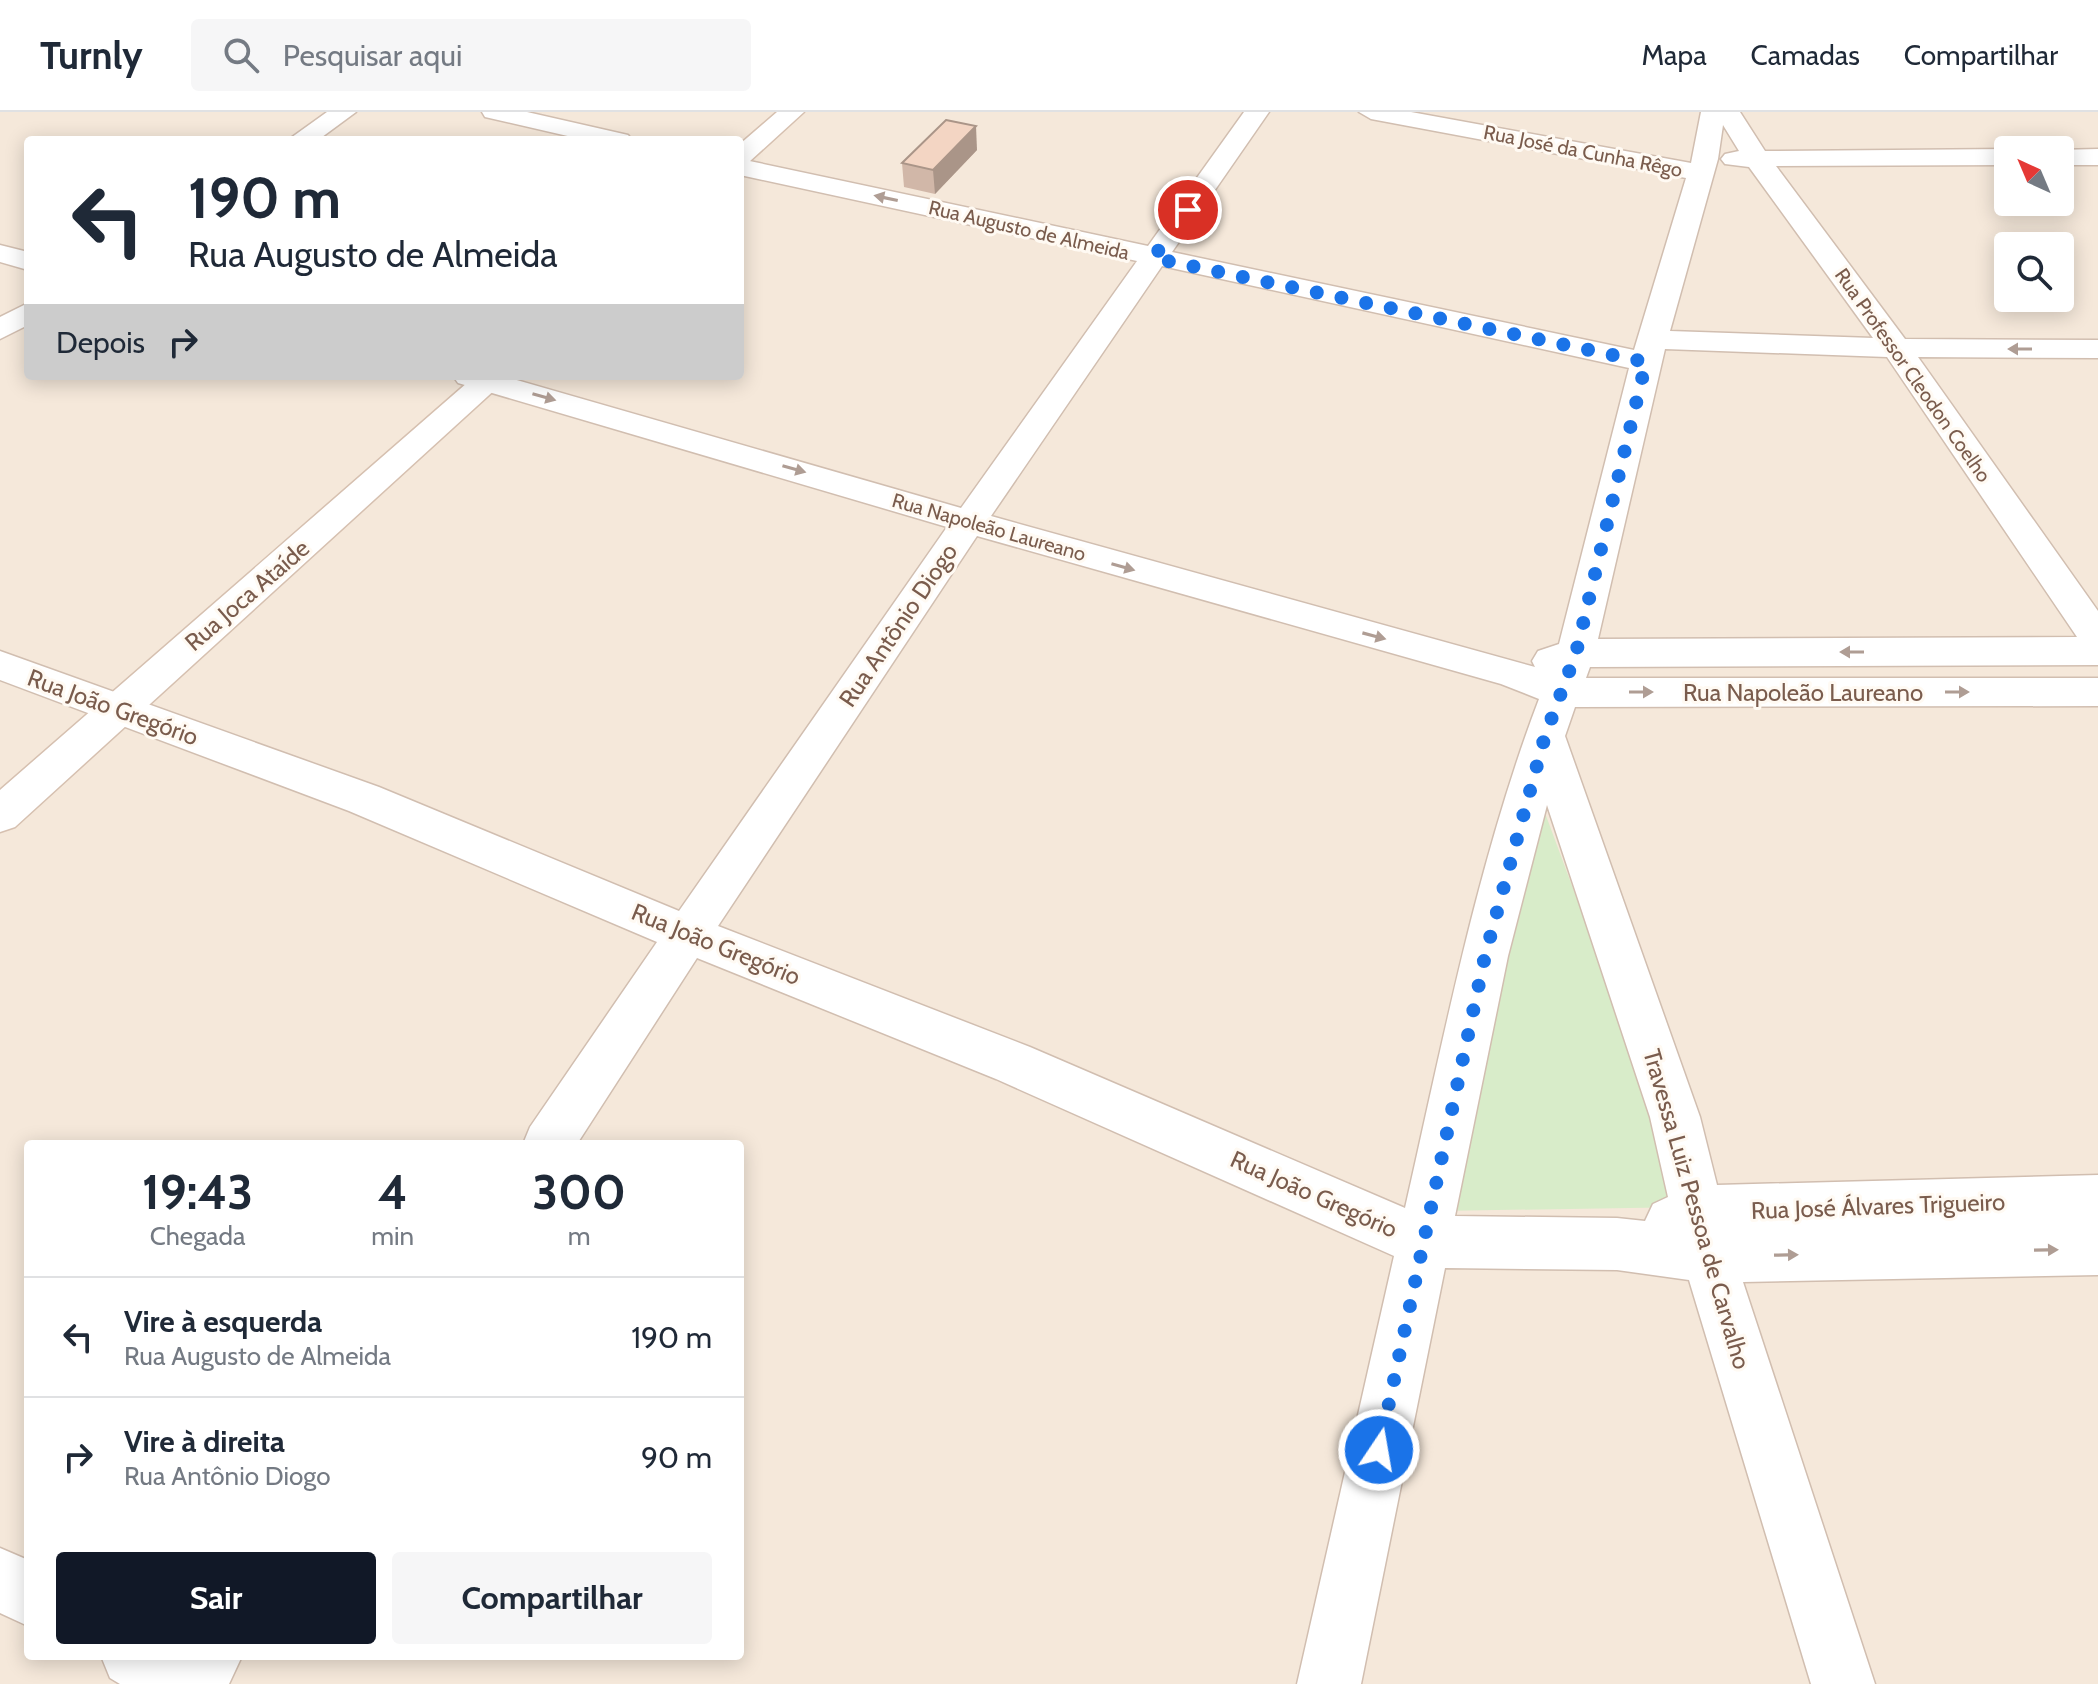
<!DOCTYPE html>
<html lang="pt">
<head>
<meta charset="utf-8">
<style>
  body { margin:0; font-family:Cabin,sans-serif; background:#f6f6f7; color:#1f2937; height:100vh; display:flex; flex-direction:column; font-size:30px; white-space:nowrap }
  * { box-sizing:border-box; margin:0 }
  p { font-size:26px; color:#747a83 }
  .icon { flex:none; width:44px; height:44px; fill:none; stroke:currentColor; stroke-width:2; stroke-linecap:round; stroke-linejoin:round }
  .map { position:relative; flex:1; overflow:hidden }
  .details { position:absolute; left:24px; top:1028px; width:720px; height:520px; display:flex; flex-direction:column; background:#fff; border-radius:8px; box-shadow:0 4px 20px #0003 }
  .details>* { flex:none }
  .hud { position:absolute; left:24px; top:24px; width:720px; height:244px; border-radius:8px; box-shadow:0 4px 20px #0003; background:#fff; color:#1f2937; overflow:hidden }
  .needle { width:52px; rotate:316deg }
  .tools { position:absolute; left:1994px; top:24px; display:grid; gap:16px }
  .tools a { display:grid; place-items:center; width:80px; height:80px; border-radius:8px; background:#fff; box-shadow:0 4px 20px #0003; font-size:40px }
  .pin { position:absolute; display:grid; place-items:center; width:68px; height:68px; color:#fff; margin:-34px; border:4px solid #fff; border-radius:50%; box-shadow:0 2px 8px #0007 }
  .me { position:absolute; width:88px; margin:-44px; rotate:12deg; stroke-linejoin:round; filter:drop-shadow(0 0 6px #0008) }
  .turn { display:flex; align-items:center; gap:28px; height:168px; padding:0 32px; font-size:36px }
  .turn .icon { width:104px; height:104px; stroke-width:2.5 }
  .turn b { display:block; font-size:56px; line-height:68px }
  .then { display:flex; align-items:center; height:76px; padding:0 32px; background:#0003; gap:16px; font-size:30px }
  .eta { display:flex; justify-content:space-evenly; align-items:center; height:136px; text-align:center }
  .eta b { font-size:48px; font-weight:700; line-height:56px }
  .button { display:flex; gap:16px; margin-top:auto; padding:16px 32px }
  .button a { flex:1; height:92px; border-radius:8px; background:#111827; color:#fff; font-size:32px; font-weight:700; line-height:92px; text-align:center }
  .button a+a { background:#f6f6f7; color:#1f2937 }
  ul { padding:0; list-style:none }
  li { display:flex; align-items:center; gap:24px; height:120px; padding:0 32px; border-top:2px solid #e0e1e3 }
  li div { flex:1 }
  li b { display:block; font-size:30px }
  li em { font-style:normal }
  header { display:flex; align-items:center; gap:48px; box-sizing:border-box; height:112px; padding:0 40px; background:#fff; border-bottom:2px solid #e0e1e3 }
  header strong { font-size:38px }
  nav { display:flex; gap:44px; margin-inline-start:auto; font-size:28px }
  .search { width:560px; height:72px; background:#f6f6f7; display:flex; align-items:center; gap:20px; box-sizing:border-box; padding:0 28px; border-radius:8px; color:#747a83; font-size:30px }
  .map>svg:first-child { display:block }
  .residential { fill:#f5e8da; fill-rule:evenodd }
  .green { fill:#d8ecc9 }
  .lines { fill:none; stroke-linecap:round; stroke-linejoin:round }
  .street-casing { stroke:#d1beb0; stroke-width:3 }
  .secondary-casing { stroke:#d6c0b0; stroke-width:3 }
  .street { fill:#fff; fill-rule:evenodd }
  .secondary { fill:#fff; fill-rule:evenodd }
  .wall { fill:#d1b7a8 }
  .shaded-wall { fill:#aa9588 }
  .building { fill:#f3d5c3; stroke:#aa9588; stroke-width:2 }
  .oneway { fill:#af9d94 }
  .route { stroke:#1a73e8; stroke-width:14; stroke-dasharray:0 25.2 }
  .labels { text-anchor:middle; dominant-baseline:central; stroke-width:6; stroke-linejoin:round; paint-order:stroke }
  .far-street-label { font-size:20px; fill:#7a5c4d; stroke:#fffaf3 }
  .street-label { font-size:24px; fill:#7a5c4d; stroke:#fffaf3 }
</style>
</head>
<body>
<header>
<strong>Turnly</strong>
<div class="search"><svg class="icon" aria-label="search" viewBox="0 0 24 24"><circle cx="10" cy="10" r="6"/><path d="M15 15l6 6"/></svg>Pesquisar aqui</div>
<nav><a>Mapa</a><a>Camadas</a><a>Compartilhar</a></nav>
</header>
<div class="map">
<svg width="2098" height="1572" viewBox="0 0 2098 1572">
  <rect width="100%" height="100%" fill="#fdf6ec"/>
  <path class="residential" d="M0,0H2098V1572H0ZM28,28H740V264H28ZM2008,38H2060V90H2008ZM2008,134H2060V186H2008ZM28,1032H740V1544H28Z"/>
  <path class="green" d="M1538,682L1691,1095L1438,1099Z"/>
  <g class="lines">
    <g class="street-casing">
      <path id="street" d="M327,0H356L318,28H288Z
        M482,0H527L628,23L632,28H585L485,5Z
        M1244,0H1269L1172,140L1634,238L1686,66L1371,7L1359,0H1411L1691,51L1701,0H1740L1765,39L2008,37L2011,38H2008V53L1776,54L1905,227L2098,228V246L1918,245L2098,499V553L1590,555L1586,566H2098V594L1575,595L1565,624L1700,1005L1717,1073L2098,1063V1163L1743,1170L1875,1572H1811L1689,1168L1617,1158L1445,1156L1361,1572H1297L1394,1144L996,967L697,846L577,1032H523L530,1015L657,830L349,699L0,568V539L379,675L679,799L947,415L458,271L453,264H503L961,396L1137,149L740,63V47L1148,134ZM1723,13L1739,39L1725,42L1721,47L1725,52L1749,55L1873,226L1670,219L1718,47ZM1162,154L1629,256L1559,532L1538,539L1532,549L1535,555L991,404ZM1665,237L1887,245L2077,525L1598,527ZM977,424L1501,572L1539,587C1478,747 1443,929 1405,1096L1030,935L718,814ZM1547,693L1650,1005L1668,1085L1653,1092L1645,1109L1617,1106L1455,1104L1508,844Z
        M2098,37V53H2060V38H2057Z
        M0,133L28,140V158L0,150Z
        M28,191V213L0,227V205Z
        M0,1436L28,1448V1514L0,1501Z
        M101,1544H242L229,1572H120L110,1566Z"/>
    </g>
    <g class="secondary-casing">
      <path id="secondary" d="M777,0H804L749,50L740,53V32Z
        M475,264H510L15,715L0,720V678Z"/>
    </g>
    <use href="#street" class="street"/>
    <use href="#secondary" class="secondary"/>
  </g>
  <path class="wall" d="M977,38L935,82L904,75L902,51Z"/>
  <path class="shaded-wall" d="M976,14L977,38L935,82L933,58Z"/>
  <path class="building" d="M946,8L976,14L933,58L902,51Z"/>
  <defs><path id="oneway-solid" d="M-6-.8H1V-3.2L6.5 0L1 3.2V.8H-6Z" transform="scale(2)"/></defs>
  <g class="oneway">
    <use href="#oneway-solid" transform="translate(886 86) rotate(-168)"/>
    <use href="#oneway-solid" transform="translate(2020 237) rotate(-180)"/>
    <use href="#oneway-solid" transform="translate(544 285) rotate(16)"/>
    <use href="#oneway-solid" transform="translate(794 357) rotate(16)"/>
    <use href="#oneway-solid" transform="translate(1123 455) rotate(16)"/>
    <use href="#oneway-solid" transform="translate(1374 524) rotate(15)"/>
    <use href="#oneway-solid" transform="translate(1852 540) rotate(180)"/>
    <use href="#oneway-solid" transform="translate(1641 580)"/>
    <use href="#oneway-solid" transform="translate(1957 580)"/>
    <use href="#oneway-solid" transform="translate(2046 1138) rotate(-1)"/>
    <use href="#oneway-solid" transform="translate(1786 1143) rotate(-1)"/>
  </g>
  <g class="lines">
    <path class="route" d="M1188,98L1153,146L1646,250L1576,541L1545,624L1485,844L1379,1338"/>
  </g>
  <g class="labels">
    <g class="far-street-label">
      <text transform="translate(1583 39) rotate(11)">Rua José da Cunha Rêgo</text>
      <text transform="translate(1029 118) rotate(13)">Rua Augusto de Almeida</text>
      <text transform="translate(1913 263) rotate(55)">Rua Professor Cleodon Coelho</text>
      <text transform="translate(989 415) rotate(16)">Rua Napoleão Laureano</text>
    </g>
    <g class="street-label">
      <text transform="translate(247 483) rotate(-41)">Rua Joca Ataíde</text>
      <text transform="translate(898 513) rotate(-56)">Rua Antônio Diogo</text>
      <text x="1803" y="580">Rua Napoleão Laureano</text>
      <text transform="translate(113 595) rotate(20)">Rua João Gregório</text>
      <text transform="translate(716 832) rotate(22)">Rua João Gregório</text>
      <text transform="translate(1314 1082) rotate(24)">Rua João Gregório</text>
      <text transform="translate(1878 1094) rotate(-2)">Rua José Álvares Trigueiro</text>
      <text transform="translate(1697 1097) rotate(74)">Travessa Luiz Pessoa de Carvalho</text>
    </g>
  </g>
</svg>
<div class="tools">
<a><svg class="needle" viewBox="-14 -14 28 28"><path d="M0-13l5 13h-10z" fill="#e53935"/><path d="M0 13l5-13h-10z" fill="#747a83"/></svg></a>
<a><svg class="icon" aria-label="search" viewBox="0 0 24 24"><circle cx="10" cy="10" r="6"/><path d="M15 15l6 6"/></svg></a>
</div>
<div class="pin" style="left:1188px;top:98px;background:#d93025"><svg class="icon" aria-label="arrive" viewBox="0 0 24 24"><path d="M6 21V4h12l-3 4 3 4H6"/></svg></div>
<svg class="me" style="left:1379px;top:1338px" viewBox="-20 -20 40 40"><circle r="17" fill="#1a73e8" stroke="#fff" stroke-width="3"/><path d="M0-11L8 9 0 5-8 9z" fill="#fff"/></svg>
<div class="hud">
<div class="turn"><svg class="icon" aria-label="left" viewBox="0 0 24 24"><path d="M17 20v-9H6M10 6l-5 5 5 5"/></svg><div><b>190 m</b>Rua Augusto de Almeida</div></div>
<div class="then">Depois<svg class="icon" aria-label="right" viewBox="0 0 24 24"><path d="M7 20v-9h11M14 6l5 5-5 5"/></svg></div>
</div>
<section class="details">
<div class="eta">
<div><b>19:43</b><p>Chegada</p></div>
<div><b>4</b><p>min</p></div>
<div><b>300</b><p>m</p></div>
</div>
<ul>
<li><svg class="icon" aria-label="left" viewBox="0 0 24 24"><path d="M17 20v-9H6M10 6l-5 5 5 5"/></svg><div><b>Vire à esquerda</b><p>Rua Augusto de Almeida</p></div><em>190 m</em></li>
<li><svg class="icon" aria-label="right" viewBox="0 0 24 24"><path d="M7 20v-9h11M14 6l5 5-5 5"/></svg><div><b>Vire à direita</b><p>Rua Antônio Diogo</p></div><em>90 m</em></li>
</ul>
<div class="button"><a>Sair</a><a>Compartilhar</a></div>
</section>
</div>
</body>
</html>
